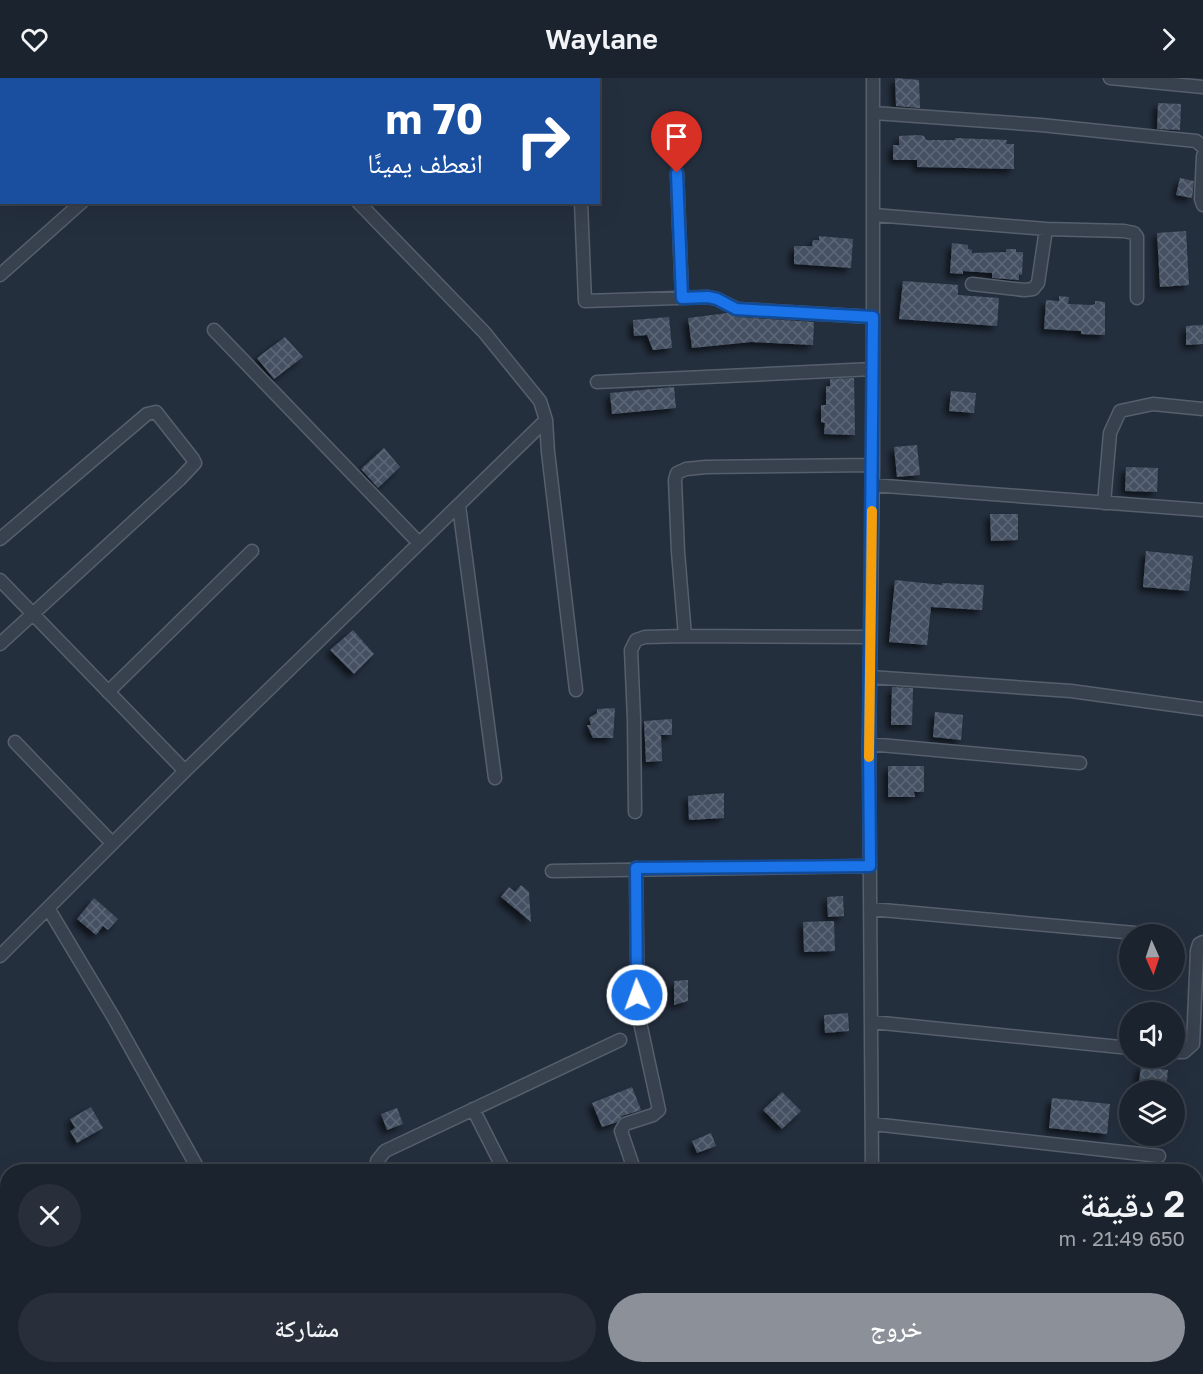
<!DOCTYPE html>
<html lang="ar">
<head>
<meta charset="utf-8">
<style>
  body { margin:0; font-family:"Golos Text","Noto Naskh Arabic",sans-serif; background:#282f3a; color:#f1f3f6; direction:rtl; height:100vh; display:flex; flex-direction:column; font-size:22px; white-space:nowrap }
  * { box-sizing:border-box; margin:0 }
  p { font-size:20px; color:#a0a4aa }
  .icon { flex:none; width:33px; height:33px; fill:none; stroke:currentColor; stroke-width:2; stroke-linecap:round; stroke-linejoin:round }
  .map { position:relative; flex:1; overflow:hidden; direction:ltr }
  .details { position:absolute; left:0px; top:1086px; width:1203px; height:210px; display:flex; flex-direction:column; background:#1b232e; border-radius:24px 24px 0 0; box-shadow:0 6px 24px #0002,0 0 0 2px #39404a; direction:rtl }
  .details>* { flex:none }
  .top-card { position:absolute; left:0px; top:0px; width:600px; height:126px; box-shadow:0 6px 24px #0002,0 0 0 2px #39404a; direction:rtl; background:#1a4fa0; color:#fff; overflow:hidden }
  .needle { width:39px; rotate:177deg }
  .buttons { position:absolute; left:1119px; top:846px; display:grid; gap:12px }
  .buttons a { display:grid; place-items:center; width:66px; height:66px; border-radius:50%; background:#1b232e; box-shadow:0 6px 24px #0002,0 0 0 2px #39404a; font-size:30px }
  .pin { position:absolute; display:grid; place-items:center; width:51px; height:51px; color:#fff; margin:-62px -26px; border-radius:50% 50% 50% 0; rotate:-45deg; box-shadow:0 0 6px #0007 }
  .pin .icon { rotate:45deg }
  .me { position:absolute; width:66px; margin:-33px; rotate:358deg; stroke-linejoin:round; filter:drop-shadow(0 0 4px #0008) }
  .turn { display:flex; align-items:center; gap:21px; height:126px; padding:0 18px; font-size:27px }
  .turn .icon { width:78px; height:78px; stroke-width:2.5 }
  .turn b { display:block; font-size:42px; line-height:51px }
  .round { display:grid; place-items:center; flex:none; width:63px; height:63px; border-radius:32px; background:#282f3a }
  .head { display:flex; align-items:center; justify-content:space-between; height:102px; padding:0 18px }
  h1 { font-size:36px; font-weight:600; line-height:45px }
  .button { display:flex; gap:12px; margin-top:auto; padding:12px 18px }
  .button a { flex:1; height:69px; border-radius:36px; background:#8c9099; color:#fff; font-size:24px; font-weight:600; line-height:69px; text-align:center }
  .button a+a { background:#282f3a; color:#f1f3f6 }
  header { display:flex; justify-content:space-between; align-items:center; height:78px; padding:0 18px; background:#1b232e; font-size:27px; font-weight:600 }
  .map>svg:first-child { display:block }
  .building { fill:url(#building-cross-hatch); filter:url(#shadow) }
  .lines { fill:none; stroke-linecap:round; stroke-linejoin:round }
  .minor-casing { stroke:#565f6c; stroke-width:15 }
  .minor { stroke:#38414e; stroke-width:12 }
  .route-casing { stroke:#114b97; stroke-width:15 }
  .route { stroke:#1a73e8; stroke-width:10 }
  .slow { stroke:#f59e0b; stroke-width:10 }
</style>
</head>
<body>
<header><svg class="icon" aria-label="forward" viewBox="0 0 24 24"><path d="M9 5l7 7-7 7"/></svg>Waylane<svg class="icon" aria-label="heart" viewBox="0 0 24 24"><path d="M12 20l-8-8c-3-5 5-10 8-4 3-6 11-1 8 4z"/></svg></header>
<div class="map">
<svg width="1203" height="1296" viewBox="0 0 1203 1296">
  <defs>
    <pattern id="building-cross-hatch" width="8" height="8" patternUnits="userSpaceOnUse" patternTransform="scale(1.5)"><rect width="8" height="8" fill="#455162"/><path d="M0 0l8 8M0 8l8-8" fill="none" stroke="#5d6877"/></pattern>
    <filter id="shadow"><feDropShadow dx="-4.5" dy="4.5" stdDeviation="3" flood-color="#0009"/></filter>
  </defs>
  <rect width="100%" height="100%" fill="#242f3e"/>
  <path class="building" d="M895,0L919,2L920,30L896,28Z
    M1158,25L1181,26L1180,52L1157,51Z
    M918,57L924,58L926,62H955V60L1007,62L1006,66H1014V91L917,89V82H893V67H899V58Z
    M1180,100L1194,103L1192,120L1176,117Z
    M1186,153L1189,207L1160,209L1157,155Z
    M819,158L853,161L851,190L794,186V168H812L813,162H819Z
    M952,165L968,167V171L972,172V175L1006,174V171H1016V174H1023L1022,197L1019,196V202L992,200V195L963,193V196L950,195Z
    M903,203L958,207V217L999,220L997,248L899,241Z
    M1059,218L1069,219L1068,226L1092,227L1095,226V223L1105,224V257L1081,256V253L1044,251L1046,222L1059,223Z
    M728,235L737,239L814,244L813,267L751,264L692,270L688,240Z
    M669,239L672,270L653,272L647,257L634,258L633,242Z
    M1203,247V266L1186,267V248Z
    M285,259L303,279L274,301L257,280Z
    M854,300L855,357L824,356L825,345L821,344V327H826V308H830V301Z
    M674,309L676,330L612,336L610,315Z
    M951,313L976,315L974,335L949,333Z
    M917,367L920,397L897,399L894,369Z
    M384,370L400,389L378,410L361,391Z
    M1126,389L1158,390L1157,414L1125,413Z
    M990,436H1018V462L991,463Z
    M1146,473L1193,478L1189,513L1143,509Z
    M895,502L942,507V505L984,507L982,532L931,529L927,567L889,564Z
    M353,552L374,576L354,596L330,572Z
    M892,609L913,610L912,647H891Z
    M615,630L613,660H593L587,647H591L589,640L597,635V631Z
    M935,634L963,637L961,662L933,659Z
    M672,641V657H661L662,683L646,684L644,643Z
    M888,688H924V714H914L915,719H888Z
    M724,715V740L689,742L688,718Z
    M521,807L529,814L531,844L501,819L509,809L515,814Z
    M843,818L844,838L828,839L827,819Z
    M94,820L118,841L108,852L103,848L96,857L77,841Z
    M834,843L835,873L804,874L803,844Z
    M688,902V923L674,927V903Z
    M848,935L849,953L825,955L824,937Z
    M1141,988L1168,992L1166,1012H1138Z
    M632,1009L641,1032L622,1038L617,1044L602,1049L592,1025Z
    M782,1014L801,1033L782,1051L763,1032Z
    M1052,1020L1110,1026L1107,1056L1049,1050Z
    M91,1029L103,1050L77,1065L70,1053L75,1050L70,1041Z
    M397,1030L403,1046L387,1052L381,1036Z
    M711,1055L716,1068L697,1075L692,1063Z"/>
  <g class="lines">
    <g class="minor-casing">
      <path id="minor" d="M244,0L246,2
        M1110,0L1203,9
        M44,2L46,0
        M218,2L219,0
        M874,35L1041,47L1196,63L1203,69
        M0,43L2,42
        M1203,78L1201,121L1203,127
        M677,95L682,220
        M358,124L484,254L540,323L546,342L548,374L576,612
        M581,124L585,223L708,219L717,221L737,231L873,239
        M874,137L1046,151L1124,153L1134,155L1137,159V220
        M0,197L82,124
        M972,206L1024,212L1033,211L1038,205L1046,151
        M214,252L419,465
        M597,304L873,291
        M872,407L1203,432
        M1104,425L1110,355L1120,333L1153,326L1203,331
        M459,428L495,700
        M0,461L147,336L156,334L193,381L195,385L180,401L0,566
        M0,502L185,693
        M685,558L678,474L675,402L677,395L686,391L706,389L873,387
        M870,599L1071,613L1203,631
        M108,614L252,473
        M15,664L112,765
        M869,666L1080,685
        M635,734L634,641L631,572L636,562L645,559L685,558L870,559
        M552,793L870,788
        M48,830L114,940L200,1094
        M871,831L1135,855
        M0,878L185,693L546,342
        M872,944L1130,970
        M1174,974H1184L1193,966L1197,873L1199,866L1203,864
        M473,1031L505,1094
        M873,1046L1159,1078
        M381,1094L377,1083L385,1073L620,962
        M635,1094L621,1053L625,1046L653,1037L659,1032L638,935L636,790
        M872,1094L869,666L873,387V0
        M1196,1217H1203
        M311,1288L315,1296
        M442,1288L444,1296
        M870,1288V1296
        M1157,1288V1296"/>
    </g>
    <use href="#minor" class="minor"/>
  </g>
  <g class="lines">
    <g class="route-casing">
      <path id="route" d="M637,917L636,790L870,788L869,666L873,239L736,231L717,221L708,219L682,220L677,95"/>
    </g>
    <use href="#route" class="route"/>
    <path class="slow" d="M869,679L872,433"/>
  </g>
</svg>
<div class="buttons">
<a><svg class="needle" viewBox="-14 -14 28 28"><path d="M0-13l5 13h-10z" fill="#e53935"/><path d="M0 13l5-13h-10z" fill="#a0a4aa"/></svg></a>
<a><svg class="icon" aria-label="sound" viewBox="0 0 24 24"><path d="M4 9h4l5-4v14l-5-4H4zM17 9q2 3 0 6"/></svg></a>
<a><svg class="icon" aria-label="layers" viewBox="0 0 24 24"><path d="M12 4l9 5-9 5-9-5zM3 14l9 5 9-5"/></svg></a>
</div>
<div class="pin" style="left:677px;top:95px;background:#d93025"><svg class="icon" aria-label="arrive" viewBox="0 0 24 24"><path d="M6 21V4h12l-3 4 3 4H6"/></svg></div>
<svg class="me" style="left:637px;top:917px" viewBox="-20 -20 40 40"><circle r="17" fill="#1a73e8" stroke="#fff" stroke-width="3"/><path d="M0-11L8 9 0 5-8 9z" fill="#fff"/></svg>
<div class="top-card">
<div class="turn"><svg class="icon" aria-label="right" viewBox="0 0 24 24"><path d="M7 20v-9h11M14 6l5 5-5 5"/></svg><div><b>70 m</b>انعطف يمينًا</div></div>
</div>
<section class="details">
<div class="head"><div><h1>2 دقيقة</h1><p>650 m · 21:49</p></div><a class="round"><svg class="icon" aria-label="close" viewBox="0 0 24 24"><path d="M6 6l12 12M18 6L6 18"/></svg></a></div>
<div class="button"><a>خروج</a><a>مشاركة</a></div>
</section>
</div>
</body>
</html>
